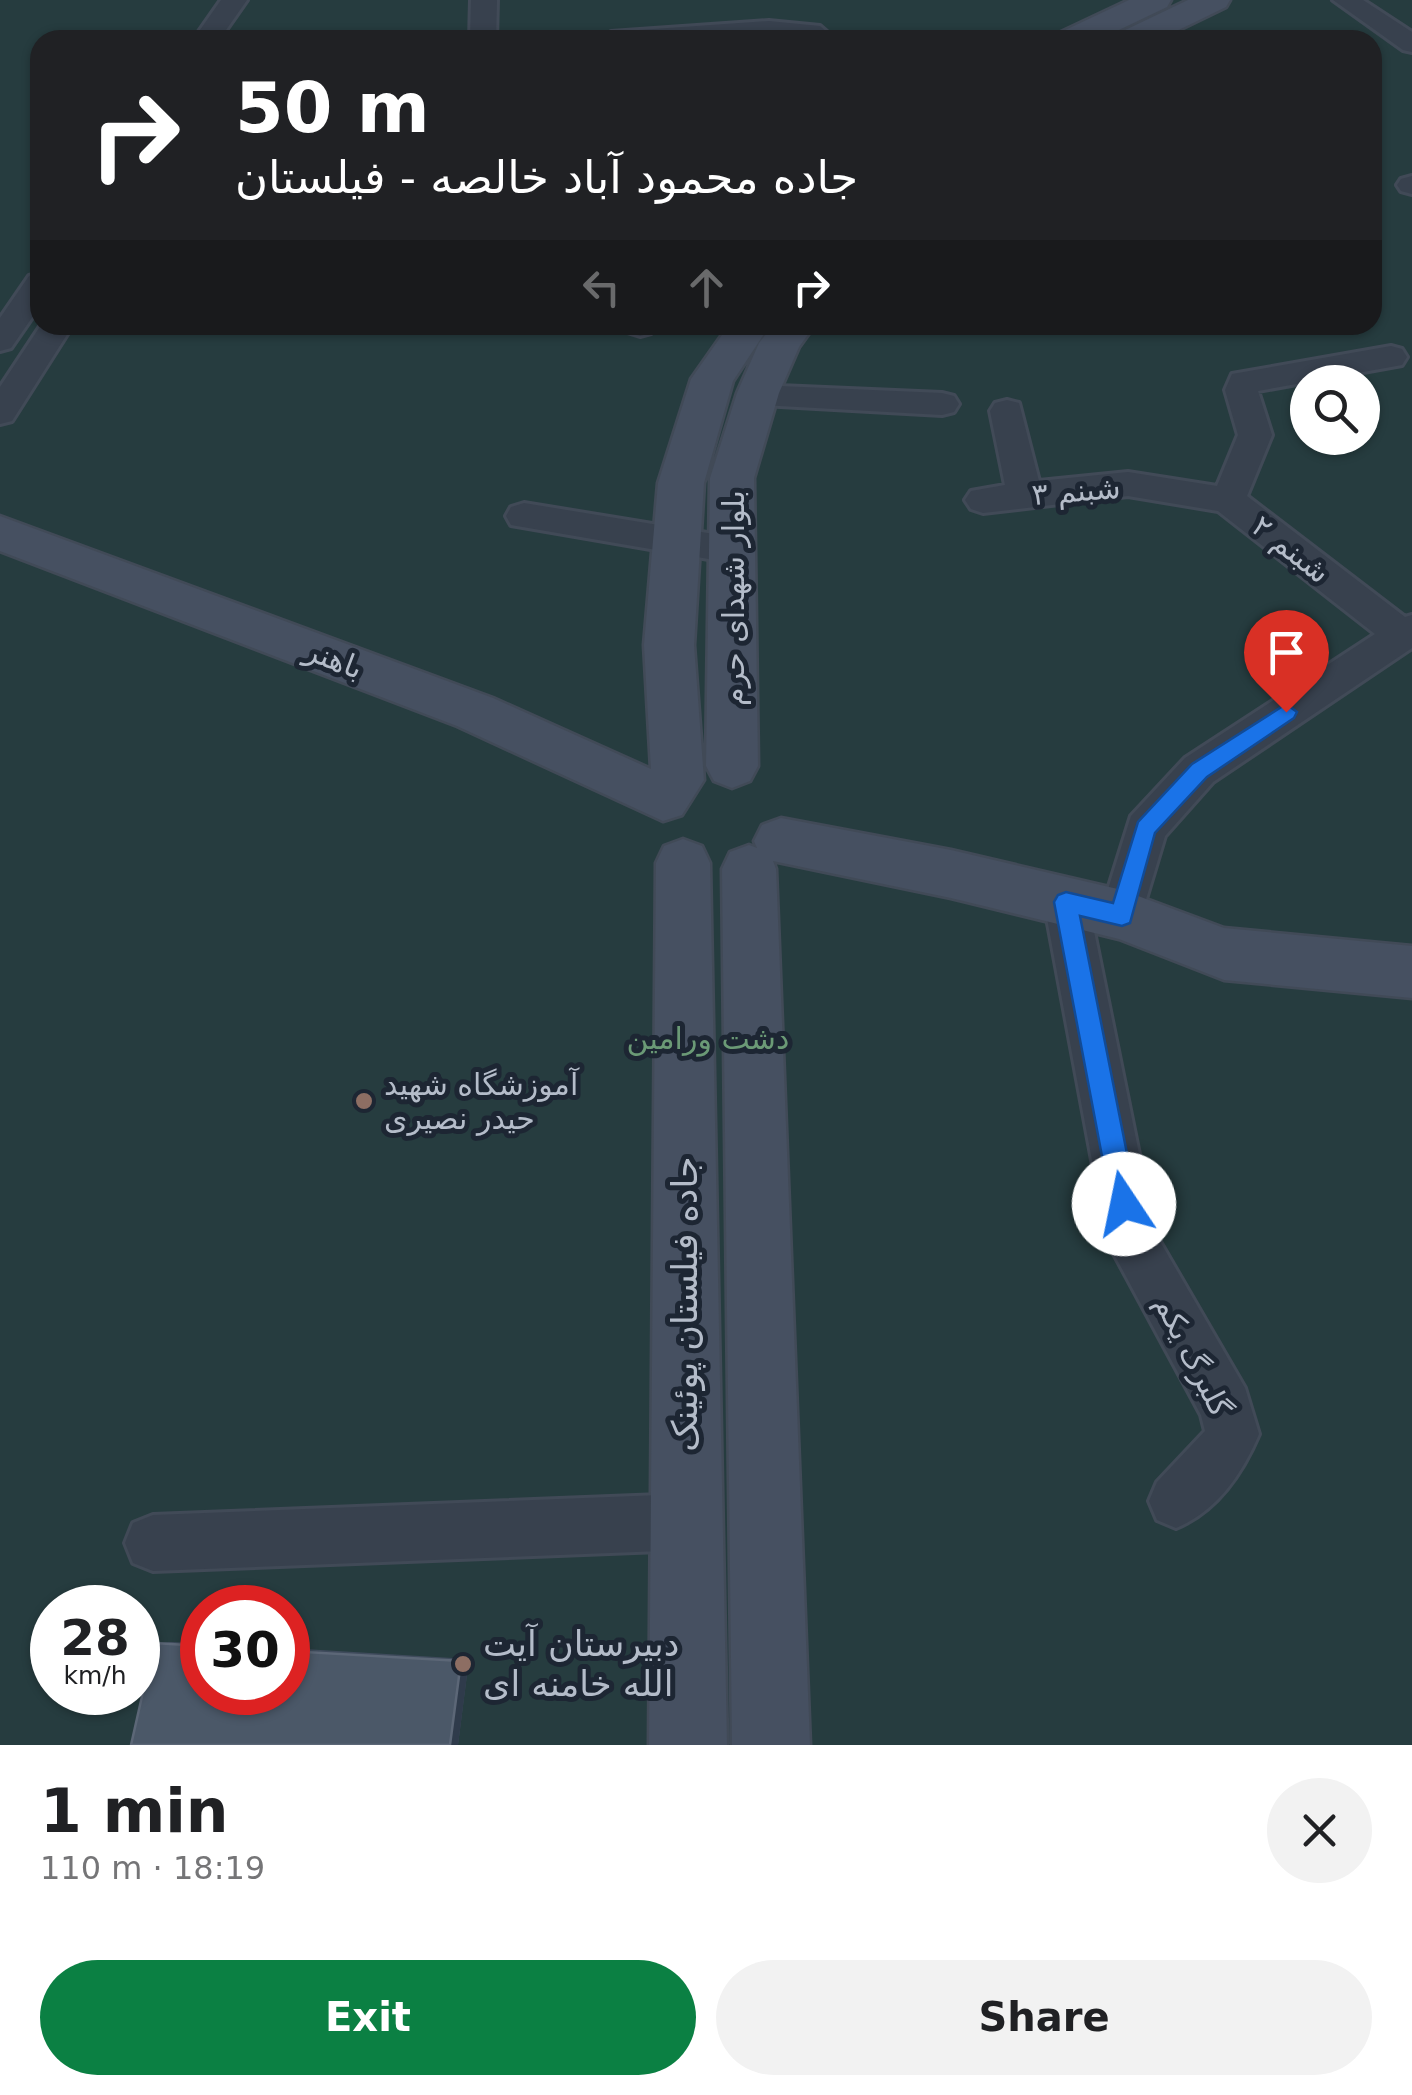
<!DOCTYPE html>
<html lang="en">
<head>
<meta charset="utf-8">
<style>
  body { margin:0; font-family:"DejaVu Sans","Noto Sans Arabic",sans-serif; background:#f2f2f2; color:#202124; height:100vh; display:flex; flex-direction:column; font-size:38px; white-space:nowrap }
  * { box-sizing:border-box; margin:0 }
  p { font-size:32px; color:#757577 }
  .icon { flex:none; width:55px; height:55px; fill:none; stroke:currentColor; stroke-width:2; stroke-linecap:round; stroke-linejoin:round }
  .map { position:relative; height:1745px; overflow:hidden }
  .side { display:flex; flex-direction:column; background:#fff; flex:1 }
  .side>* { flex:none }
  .top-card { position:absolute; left:30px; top:30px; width:1352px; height:305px; border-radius:30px; box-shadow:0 2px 8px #0004; background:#202124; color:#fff; overflow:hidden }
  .buttons { position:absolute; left:1290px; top:365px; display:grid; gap:20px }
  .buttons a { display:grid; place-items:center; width:90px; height:90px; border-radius:50%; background:#fff; box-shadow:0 2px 8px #0004; font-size:50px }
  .speed { position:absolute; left:30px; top:1585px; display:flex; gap:20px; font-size:50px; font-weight:700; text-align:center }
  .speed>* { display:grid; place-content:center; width:130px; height:130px; border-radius:50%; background:#fff; box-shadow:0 2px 8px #0004; line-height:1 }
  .speed small { font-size:25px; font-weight:400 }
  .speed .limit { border:15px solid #d22; background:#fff; color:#111 }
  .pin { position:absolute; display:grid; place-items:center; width:85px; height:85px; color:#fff; margin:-102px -42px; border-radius:50% 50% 50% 0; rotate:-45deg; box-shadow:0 0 10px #0007 }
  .pin .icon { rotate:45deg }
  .me { position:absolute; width:110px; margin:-55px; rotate:349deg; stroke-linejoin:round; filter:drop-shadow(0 0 8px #0008) }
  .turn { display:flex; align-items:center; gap:35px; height:210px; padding:0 40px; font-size:45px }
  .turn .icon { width:130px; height:130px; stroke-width:2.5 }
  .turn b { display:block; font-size:70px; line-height:85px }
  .lanes { display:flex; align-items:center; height:95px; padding:0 40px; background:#0003; justify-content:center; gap:50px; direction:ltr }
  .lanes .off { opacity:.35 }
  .round { display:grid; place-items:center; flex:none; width:105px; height:105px; border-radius:52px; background:#f2f2f2 }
  .head { display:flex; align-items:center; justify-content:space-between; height:170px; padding:0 40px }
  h1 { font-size:60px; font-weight:700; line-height:75px }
  .cta { display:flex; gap:20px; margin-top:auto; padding:20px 40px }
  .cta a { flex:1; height:115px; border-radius:60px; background:#0b8043; color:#fff; font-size:40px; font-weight:700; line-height:115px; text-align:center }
  .cta a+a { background:#f2f2f2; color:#202124 }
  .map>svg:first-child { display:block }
  .green { fill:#263c3f; fill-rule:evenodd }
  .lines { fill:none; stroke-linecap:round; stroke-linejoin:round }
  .street-casing { stroke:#414a57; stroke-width:6 }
  .secondary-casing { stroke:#414a57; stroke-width:5 }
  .street { fill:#38414e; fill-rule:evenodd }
  .secondary { fill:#465061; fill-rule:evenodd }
  .wall { fill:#3f4b5c }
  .shaded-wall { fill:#2f3b4b }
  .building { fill:#4b5868; stroke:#5c6777; stroke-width:2.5 }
  .route { fill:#1a73e8; stroke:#114b97; stroke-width:2.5 }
  .education-dot { fill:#8d6e63; stroke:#1d2633; stroke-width:4 }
  .labels { text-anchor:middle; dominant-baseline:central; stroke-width:10; stroke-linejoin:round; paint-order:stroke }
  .street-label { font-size:30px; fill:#b4bcc9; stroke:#1d2633 }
  .park-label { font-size:30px; fill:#6b9a76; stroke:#1d2633 }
  .poi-label { font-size:30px; fill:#b4bcc9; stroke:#1d2633; text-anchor:start }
  .near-street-label { font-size:35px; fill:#b4bcc9; stroke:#1d2633 }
  .near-poi-label { font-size:35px; fill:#b4bcc9; stroke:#1d2633; text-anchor:start }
</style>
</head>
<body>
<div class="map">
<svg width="1412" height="1745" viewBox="0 0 1412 1745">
  <rect width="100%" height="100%" fill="#242f3e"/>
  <path class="green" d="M0,0H1412V1745H0ZM40,40H1372V325H40ZM1308,382H1362V438H1308ZM52,1608H138V1692H52ZM202,1608H288V1692H202Z"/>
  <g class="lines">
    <g class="street-casing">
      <path id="street" d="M221,0H247L219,40H193Z
        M471,0H497L496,40H470Z
        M1333,0H1363L1412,32V52L1403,50Z
        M769,21L820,26L836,40L769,37L598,40L611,32Z
        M1412,176V194L1401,191L1397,185L1401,179Z
        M40,273V306L11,348L0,351V318L29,276Z
        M41,325H73L12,421L0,424V387Z
        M622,325H655L656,326L651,333L640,336L627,332Z
        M1391,346L1402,349L1407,357L1402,365L1258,391L1272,435L1247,496L1405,617L1412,615V648L1213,782L1165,836L1137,929L1122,934L1107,929L1100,915L1131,816L1185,758L1375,634L1218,511L1128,496L983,513L971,509L965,500L971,491L1005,485L990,411L995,403L1007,400L1019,403L1039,481L1128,472L1217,486L1238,435L1225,390L1232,374Z
        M756,385L942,393L954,396L959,404L954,412L942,415L744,404L739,396L744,388Z
        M524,503L732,537L745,541L750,550L745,559L732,563L511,525L506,516L511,507Z
        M1066,883L1081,889L1088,902L1155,1233L1245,1388L1259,1434C1242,1474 1217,1511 1176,1528L1157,1520L1149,1501L1157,1482L1205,1431L1201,1415L1107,1241L1044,902L1051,889Z
        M686,1494L706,1502L714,1522L706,1542L686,1550L153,1571L133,1563L125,1543L133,1523L153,1515Z"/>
    </g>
    <g class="secondary-casing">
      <path id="secondary" d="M1129,0H1171L1167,7L1098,40H1054L1059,33Z
        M1188,0H1230L1226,7L1158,40H1114L1119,33Z
        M729,325H770L733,381L704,483L694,645L704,780L682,815L663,821L457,726L0,551V516L493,698L651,769L644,645L658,483L691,379Z
        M773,325H815L799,347L779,393L754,478L758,766L750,781L732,788L714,781L706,766L710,478L737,393L759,343Z
        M781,818L951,850L1122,890L1224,928L1412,946V998L1224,980L1119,939L951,898L773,861L776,869L810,1745H732L722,869L730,852L749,845L757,848L754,841L762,825Z
        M683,839L702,846L710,863L727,1745H649L656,863L664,846Z"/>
    </g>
    <use href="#street" class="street"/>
    <use href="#secondary" class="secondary"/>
  </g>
  <path class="wall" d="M172,1642L202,1643V1692H288V1648L469,1659L458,1745H131L154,1643Z"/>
  <path class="shaded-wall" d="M469,1659L458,1745H450L461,1661Z"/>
  <path class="building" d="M154,1643L202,1646V1692H288V1651L461,1661L450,1745H131Z"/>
  <path class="route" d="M1286,704L1297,712L1294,718L1207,777L1155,833L1130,923L1122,926L1080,916L1137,1204L1134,1213L1124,1217L1115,1213L1111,1204L1054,902L1058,895L1066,892L1113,903L1138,822L1192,764Z"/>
  <g class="education-dot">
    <circle cx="364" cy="1101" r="10"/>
    <circle cx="463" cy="1664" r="10"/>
  </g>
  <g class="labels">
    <g class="street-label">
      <text transform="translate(1076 491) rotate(-5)">شبنم ۳</text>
      <text transform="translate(1291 549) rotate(38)">شبنم ۲</text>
      <text transform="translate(733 598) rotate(-90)">بلوار شهدای حرم</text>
      <text transform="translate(334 659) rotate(21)">باهنر</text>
      <text transform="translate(1193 1356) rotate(63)">گلبرگ یکم</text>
    </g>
    <g class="park-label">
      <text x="708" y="1038">دشت ورامین</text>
    </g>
    <g class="poi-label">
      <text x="384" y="1084">آموزشگاه شهید<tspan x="384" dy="34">حیدر نصیری</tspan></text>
    </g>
    <g class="near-street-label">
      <text transform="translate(685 1304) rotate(-90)">جاده فیلستان پوئینک</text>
    </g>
    <g class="near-poi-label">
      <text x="483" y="1644">دبیرستان آیت<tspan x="483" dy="40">الله خامنه ای</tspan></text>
    </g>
  </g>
</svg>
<div class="buttons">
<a><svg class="icon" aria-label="search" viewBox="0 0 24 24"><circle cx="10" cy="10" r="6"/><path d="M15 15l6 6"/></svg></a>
</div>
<div class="speed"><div>28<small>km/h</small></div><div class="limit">30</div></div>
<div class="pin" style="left:1286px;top:712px;background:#d93025"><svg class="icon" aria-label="arrive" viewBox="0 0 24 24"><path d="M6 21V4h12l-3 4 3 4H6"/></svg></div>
<svg class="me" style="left:1124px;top:1204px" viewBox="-20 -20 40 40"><circle r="19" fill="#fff"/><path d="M0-13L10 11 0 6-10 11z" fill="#1a73e8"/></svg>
<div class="top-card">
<div class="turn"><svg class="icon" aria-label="right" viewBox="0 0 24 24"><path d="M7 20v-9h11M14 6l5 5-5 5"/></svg><div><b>50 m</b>جاده محمود آباد خالصه - فیلستان</div></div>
<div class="lanes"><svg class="icon off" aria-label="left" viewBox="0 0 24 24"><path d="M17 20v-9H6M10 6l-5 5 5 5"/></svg><svg class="icon off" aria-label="ahead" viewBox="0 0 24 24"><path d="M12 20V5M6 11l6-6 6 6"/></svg><svg class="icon" aria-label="right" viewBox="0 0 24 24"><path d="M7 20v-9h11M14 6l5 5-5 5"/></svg></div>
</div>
</div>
<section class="side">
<div class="head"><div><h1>1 min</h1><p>110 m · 18:19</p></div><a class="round"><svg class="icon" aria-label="close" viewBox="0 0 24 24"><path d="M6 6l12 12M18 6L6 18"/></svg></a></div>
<div class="cta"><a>Exit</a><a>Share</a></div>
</section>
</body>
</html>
